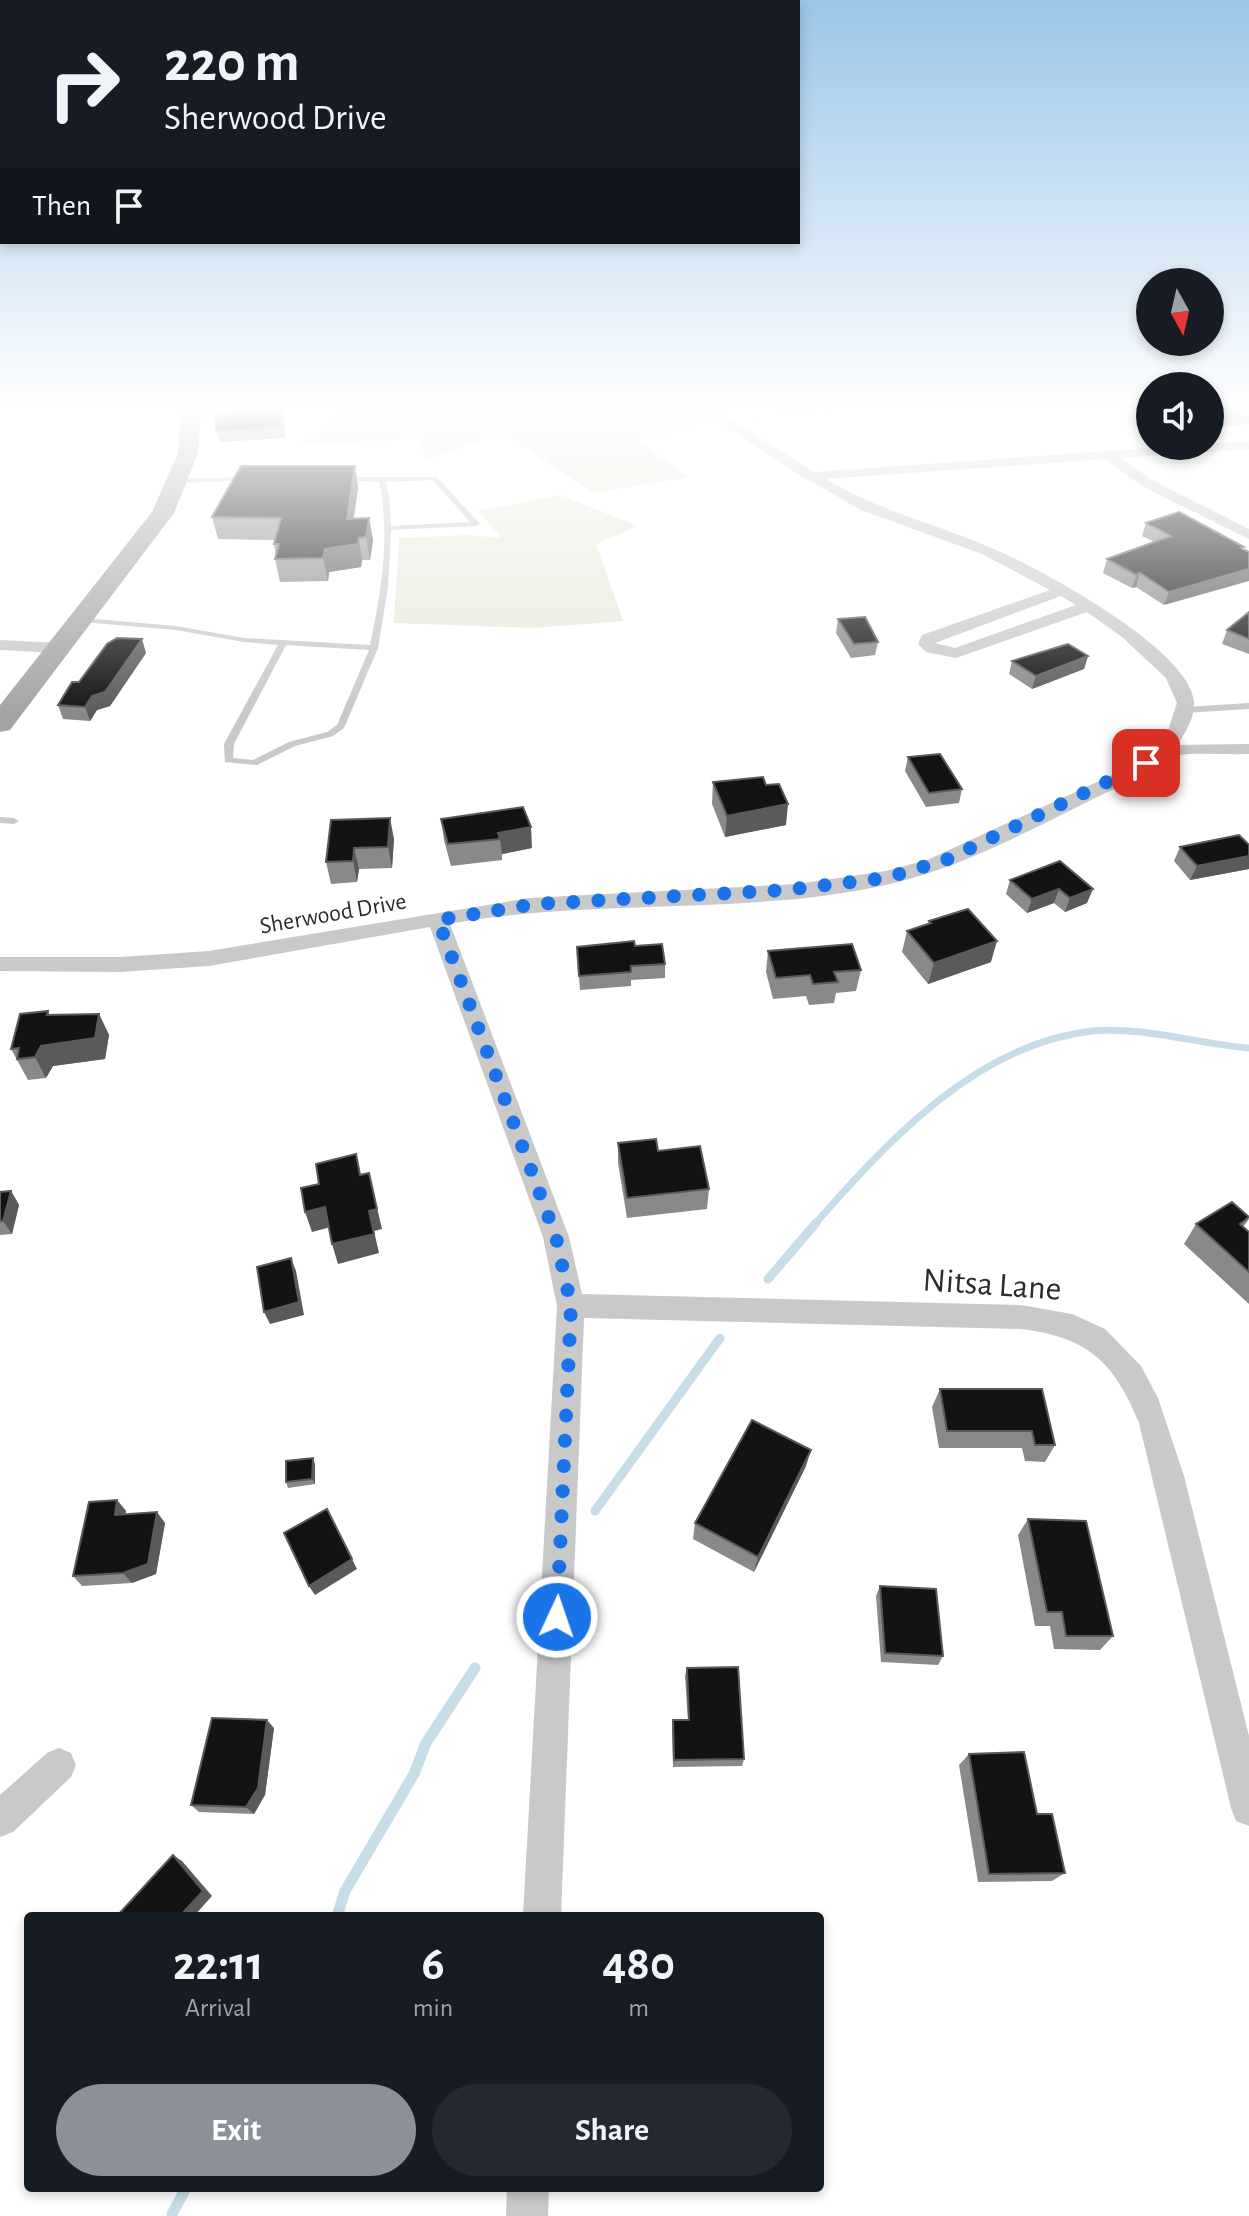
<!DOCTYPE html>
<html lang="en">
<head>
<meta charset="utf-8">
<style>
  body { margin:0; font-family:"Alegreya Sans",sans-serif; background:#242831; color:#f1f3f6; height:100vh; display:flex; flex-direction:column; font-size:30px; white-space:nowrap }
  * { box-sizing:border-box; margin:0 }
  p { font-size:26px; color:#9ea1a6 }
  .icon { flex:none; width:44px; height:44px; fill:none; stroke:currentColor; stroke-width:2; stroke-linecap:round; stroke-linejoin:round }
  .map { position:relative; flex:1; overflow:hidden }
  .panel { position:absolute; left:24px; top:1912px; width:800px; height:280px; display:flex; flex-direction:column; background:#171b24; border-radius:8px; box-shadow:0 4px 12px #0003 }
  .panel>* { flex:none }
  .hud { position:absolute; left:0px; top:0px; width:800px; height:244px; box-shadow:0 4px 12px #0003; background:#171b24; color:#f1f3f6; overflow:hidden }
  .needle { width:52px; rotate:172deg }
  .controls { position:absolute; left:1136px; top:268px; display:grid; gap:16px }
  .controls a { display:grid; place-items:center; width:88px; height:88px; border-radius:50%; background:#171b24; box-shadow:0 4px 12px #0003; font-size:40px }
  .pin { position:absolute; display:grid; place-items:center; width:68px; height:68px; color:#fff; margin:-34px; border-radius:16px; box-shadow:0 4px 12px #0006 }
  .me { position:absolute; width:88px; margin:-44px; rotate:3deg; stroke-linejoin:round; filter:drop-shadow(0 0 6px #0008) }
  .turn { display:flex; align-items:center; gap:28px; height:168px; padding:0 32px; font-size:36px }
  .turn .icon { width:104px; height:104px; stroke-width:2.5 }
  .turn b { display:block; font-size:56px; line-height:68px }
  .then { display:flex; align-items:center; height:76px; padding:0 32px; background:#0003; gap:16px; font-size:30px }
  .eta { display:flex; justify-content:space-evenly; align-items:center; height:136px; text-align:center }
  .eta b { font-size:48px; font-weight:600; line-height:56px }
  .primary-button { display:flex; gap:16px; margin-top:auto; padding:16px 32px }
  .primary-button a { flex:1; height:92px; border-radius:48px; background:#8c9099; color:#fff; font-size:32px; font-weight:600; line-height:92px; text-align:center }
  .primary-button a+a { background:#242831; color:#f1f3f6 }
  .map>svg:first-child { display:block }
  .green { fill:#e4eada }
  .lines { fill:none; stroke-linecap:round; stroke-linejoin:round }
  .stream-far2 { stroke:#c7dee9; stroke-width:7 }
  .stream-far1 { stroke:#c7dee9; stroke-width:9 }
  .stream { stroke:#c7dee9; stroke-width:11 }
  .path { stroke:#c9c9c9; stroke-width:2; stroke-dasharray:2 2; stroke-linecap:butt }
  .lane { fill:#c9c9c9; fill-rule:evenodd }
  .street { fill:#c9c9c9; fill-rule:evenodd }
  .primary { fill:#a4a4a4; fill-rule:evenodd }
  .wall { fill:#898989 }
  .shaded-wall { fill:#5a5a5a }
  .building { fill:#131313; stroke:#5a5a5a; stroke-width:2 }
  .route { stroke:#1a73e8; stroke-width:14; stroke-dasharray:0 25.2 }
  .labels { text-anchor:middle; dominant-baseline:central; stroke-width:8; stroke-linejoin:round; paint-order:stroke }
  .far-street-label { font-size:24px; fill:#2c2c2c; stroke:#fff }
  .near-street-label { font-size:34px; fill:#2c2c2c; stroke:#fff }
</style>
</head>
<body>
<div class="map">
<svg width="1249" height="2216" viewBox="0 0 1249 2216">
  <rect width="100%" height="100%" fill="#fff"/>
  <path class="green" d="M342,406H702L722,418L638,441L689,477L593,493L503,433L427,460L419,439L298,445L332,423Z
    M560,495L638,526L596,544L623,621L533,628L394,623L399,538L468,535L502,538L478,511Z"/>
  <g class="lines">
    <path class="stream-far2" d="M814,1225C887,1142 976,1044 1092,1031C1143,1026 1198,1044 1249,1048"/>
    <path class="stream-far1" d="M768,1279L816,1223
      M595,1511L720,1338"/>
    <path class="stream" d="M337,1916L345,1891L414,1774L426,1743L475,1668
      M172,2214L186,2188"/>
    <path class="path" d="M584,406L625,409L643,406
      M750,417L924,406"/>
    <path class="lane" d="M247,477L250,479L249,480L179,483L176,481L179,479Z
      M340,477H437L480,524L476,526L391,530L388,587L378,648L344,728L333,736L295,746L257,765L225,762L224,744L278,645L244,642L176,630L83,622L79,620L83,618L176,626L244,638L370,645C381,593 391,535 379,482L342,480L339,478ZM433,480L470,522L391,526L389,497L386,482ZM286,645L369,650L337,725L327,732L289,742L253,760L233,758L234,744Z
      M1249,703V709L1185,713L1181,710L1185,707Z
      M0,817L14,818L19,821L14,824L0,823Z"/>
    <path class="street" d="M696,406H710L814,472L1249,441V449L1121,458L1152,480L1249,529V539L1142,486L1105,459L826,479C881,512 937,524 994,549C1040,569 1188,648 1194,701C1195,718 1186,732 1177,745L1249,744V754C1224,755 1195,752 1170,756C1159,758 1132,780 1118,787C1044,822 971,865 890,884C746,917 595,897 450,924L569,1237L582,1294L1021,1305L1072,1314L1105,1329L1141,1366L1158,1398L1184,1476L1249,1736V1826L1236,1821L1231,1808L1139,1423C1114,1362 1088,1337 1021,1329L584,1318L561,1916H523L557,1306L543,1237L430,927L209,966L120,972L0,971V957H120L209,951L529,898L797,884L886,871L927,860L1123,770L1155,748L1167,733L1177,703L1166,678L1122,637L1087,612L956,658L926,652L918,644L922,635L1050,590L982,554L861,510L798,474ZM1061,596L1076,605L955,648L935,643Z
      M0,640L60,643L68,648L60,653L0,650Z
      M59,1748L71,1753L76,1765L71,1777L13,1832L0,1837V1795L47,1753Z
      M507,2188H549L548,2216H506Z"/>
    <path class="primary" d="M182,406H202L198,453L174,513L10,730L0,732V705L152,512L178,453Z"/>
  </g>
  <path class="wall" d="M1210,406L1235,408L1249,406V424L1210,427Z
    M283,408L285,419V438L219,442L216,431L240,411Z
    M355,466L358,488L354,518H369L373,540L370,560H362L361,567L329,572L328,581L280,582L275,559L276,555L274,544L275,540L218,539L212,517Z
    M1146,523L1243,549L1164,605L1136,587L1132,588L1103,573L1107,559L1154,542L1142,536Z
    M1249,612V654L1222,644L1227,630Z
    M838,619L878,642L875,655L851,658L836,633Z
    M146,653L110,706L97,710L90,721L63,719L58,705L79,682Z
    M1088,656L1084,669L1032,689L1009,674L1012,661Z
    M908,757L962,789L959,803L926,807L905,771Z
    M713,782L766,785L786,825L725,837L712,804Z
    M441,819L532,848L502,854V860L451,866L444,840Z
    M331,820L394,839L392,868L359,869L357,882L331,884L326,862Z
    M1249,845V869L1190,880L1174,861L1180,847Z
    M1060,861L1087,903L1065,912L1054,903L1027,913L1006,894L1010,880Z
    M929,921L991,962L928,984L902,952L907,931L928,924Z
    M635,946L665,964V978L631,980V986L580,990L577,947Z
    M768,951L861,970L856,991L836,993L834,1003L809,1005L806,996L773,999L766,972Z
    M48,1011L50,1015L99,1014L109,1035L105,1059L53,1066L46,1078L28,1080L11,1049Z
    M618,1143L658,1151L709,1189L707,1209L627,1218L618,1163Z
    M11,1191L19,1205L12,1234L0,1235V1192Z
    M1249,1219L1243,1227L1249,1232V1304L1184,1244L1196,1224Z
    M940,1389H1042L1055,1445L1045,1462L1025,1461L1022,1448H939L932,1407Z
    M315,1464V1484L288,1488L286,1482Z
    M806,1466L754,1572L693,1539L695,1523Z
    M117,1500L126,1511L125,1514L165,1523L156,1574L132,1583L82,1586L73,1576Z
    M1028,1519L1113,1636L1100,1650L1054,1649L1050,1626H1035L1018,1535Z
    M880,1586L943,1656L938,1665L881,1662L876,1596Z
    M687,1668L744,1759L742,1766L673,1767L672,1728L673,1720H688L685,1676Z
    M274,1728L265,1795L254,1814L199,1812L191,1805Z
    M969,1754L1037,1814L1065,1873L1052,1881L978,1882L959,1765Z"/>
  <path class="shaded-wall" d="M283,408L285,419V438L282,427Z
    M355,466L358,488L350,541L347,519Z
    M369,518L373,540L370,560L366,537Z
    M359,538L362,560L361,567L329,572L328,581L323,558L325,549Z
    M1249,569V581L1164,605L1169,592Z
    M1140,573L1136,587L1132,588L1136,575Z
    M142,639L146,653L110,706L97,710L90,721L85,707L92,696Z
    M1088,656L1084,669L1032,689L1036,676Z
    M788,804L786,825L725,837L727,816Z
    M390,818L394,839L392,868L388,847Z
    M531,827L532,848L502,854L500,839L498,833Z
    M354,848L359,869L357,882L353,861Z
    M1249,856V869L1190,880L1197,866Z
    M1059,889L1054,903L1027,913L1032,899Z
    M1093,889L1087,903L1065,912L1070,898Z
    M997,941L991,962L928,984L934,963Z
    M99,1014L109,1035L105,1059L53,1066L46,1078L35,1057L41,1046Z
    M369,1173L382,1229L374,1231L379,1253L338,1264L332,1244L369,1211Z
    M11,1191L19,1205L12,1234L3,1221Z
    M325,1207L331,1227L312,1232L305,1212Z
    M291,1258L296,1271L304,1315L270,1324L264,1312Z
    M811,1450L806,1466L754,1572L758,1557Z
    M313,1458L315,1464V1484L312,1479Z
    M117,1500L126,1511L123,1525L115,1515Z
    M157,1512L165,1523L156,1574L132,1583L123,1573Z
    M352,1559L357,1569L315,1595L309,1586Z
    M267,1720L274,1728L265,1795L254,1814L246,1807Z
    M173,1855L182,1861L212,1896L194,1916H180Z"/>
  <path class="building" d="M241,406H257L258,410L283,408L282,427L216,431L215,414L240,411Z
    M1210,406H1231L1235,408L1241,406H1249V413L1210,415Z
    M241,466H355L347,519L369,518L366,537L359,538L358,544L325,549L323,558L275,559L279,544H274L281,518L212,517Z
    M1179,512L1244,547L1241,548L1249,552V569L1169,592L1140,573L1136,575L1107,559L1171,536L1146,523Z
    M1249,612V639L1227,630Z
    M865,617L878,642L854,644L838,619Z
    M117,638L142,639L105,692L92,696L85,707L58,705L72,682H79L107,644Z
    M1068,644L1088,656L1036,676L1012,661Z
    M940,754L962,789L929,793L908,757Z
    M763,777L766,785L779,784L788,804L727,816L713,782Z
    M523,807L531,827L498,833L500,839L448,844L441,819Z
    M390,818L388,847L354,848L353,861L326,862L331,820Z
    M1239,835L1249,845V856L1197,866L1180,847Z
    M1060,861L1093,889L1070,898L1059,889L1032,899L1010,880Z
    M968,909L997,941L934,963L907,931L931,923L929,921Z
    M634,941L635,946L662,944L665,964L631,966V972L579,976L577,947Z
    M852,944L861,970L834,972L838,982L813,984L810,975L776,978L768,951Z
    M48,1011L47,1015L99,1014L95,1038L41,1046L35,1057L17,1059L19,1048L11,1049L20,1014Z
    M656,1139L658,1151L700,1146L709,1189L627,1198L618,1143Z
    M356,1154L360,1175L369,1173L377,1209L369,1211L374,1234L332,1244L325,1207L305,1212L301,1188L319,1184L316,1164Z
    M11,1191L3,1221H0V1192Z
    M1232,1202L1249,1217L1240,1224L1249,1232V1272L1196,1224Z
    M291,1258L299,1302L264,1312L257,1267Z
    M940,1389H1042L1055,1445H1035L1032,1431H947Z
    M752,1420L811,1450L758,1557L695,1523Z
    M313,1458L312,1479L286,1482V1461Z
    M117,1500L115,1515L157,1512L148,1564L123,1573L73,1576L89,1502Z
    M327,1509L352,1559L309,1586L284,1533Z
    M1028,1519L1086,1521L1113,1636H1066L1062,1612H1047Z
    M880,1586L936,1589L943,1656L885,1653Z
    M738,1667L744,1759L674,1760L673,1720H689L687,1668Z
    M212,1718L267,1720L258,1788L246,1807L191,1805Z
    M1024,1752L1037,1814H1052L1065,1873L989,1874L969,1754Z
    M173,1855L203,1891L180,1916H117Z"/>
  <linearGradient id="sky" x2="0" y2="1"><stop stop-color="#9bc5e8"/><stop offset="0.57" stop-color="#fff"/><stop offset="1" stop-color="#fff" stop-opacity="0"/></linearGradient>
  <rect width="1249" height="716" fill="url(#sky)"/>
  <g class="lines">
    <path class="route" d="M557,1617L571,1306L556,1237L438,920L536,904L786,890L886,878L946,860L1146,763"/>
  </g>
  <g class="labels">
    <g class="far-street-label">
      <text transform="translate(333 914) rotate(-10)">Sherwood Drive</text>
    </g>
    <g class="near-street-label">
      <text transform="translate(992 1285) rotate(4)">Nitsa Lane</text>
    </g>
  </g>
</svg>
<div class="controls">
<a><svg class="needle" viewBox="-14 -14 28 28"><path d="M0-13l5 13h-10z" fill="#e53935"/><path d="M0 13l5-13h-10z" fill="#9ea1a6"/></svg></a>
<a><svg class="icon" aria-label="sound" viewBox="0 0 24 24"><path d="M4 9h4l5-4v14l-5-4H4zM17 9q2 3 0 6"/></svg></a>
</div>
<div class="pin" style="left:1146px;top:763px;background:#d93025"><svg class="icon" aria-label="arrive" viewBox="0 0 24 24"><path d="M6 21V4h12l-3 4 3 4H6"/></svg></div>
<svg class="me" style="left:557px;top:1617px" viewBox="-20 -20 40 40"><circle r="17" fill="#1a73e8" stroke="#fff" stroke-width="3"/><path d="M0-11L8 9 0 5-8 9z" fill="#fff"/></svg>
<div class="hud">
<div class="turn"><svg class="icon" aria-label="right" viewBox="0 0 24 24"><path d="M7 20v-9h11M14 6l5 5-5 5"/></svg><div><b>220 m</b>Sherwood Drive</div></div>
<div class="then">Then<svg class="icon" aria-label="arrive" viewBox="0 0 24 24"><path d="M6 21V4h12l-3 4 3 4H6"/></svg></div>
</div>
<section class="panel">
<div class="eta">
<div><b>22:11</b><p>Arrival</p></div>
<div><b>6</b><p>min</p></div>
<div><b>480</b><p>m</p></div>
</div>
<div class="primary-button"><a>Exit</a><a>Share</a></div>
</section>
</div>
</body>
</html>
